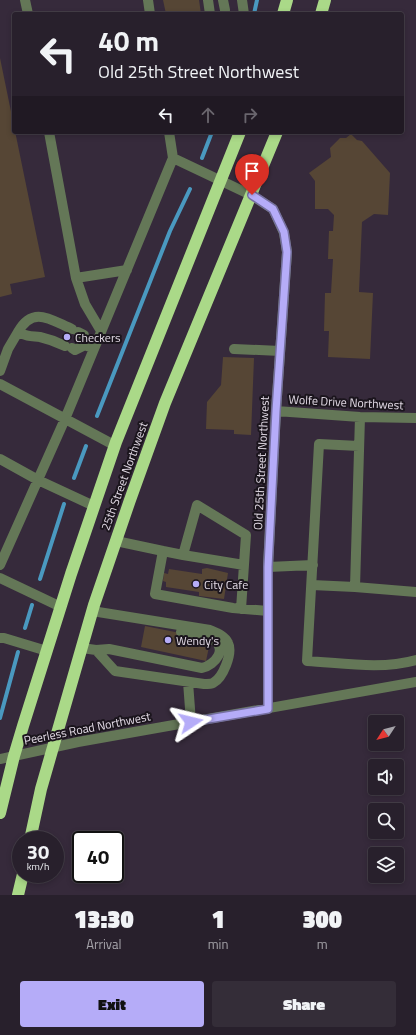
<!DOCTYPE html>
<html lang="en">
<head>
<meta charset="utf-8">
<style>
  body { margin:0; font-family:"Titillium Web",sans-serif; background:#342d38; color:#f1f3f6; height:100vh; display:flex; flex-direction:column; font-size:15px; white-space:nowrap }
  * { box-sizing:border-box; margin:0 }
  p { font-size:13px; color:#a5a3a9 }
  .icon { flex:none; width:22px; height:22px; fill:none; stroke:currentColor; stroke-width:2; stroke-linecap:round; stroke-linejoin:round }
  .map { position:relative; height:895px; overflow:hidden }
  .drawer { display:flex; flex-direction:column; background:#28202c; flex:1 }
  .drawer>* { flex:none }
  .guide { position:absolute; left:12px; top:12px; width:392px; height:122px; border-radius:4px; box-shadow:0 2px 6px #0003,0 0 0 1px #443e48; background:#28202c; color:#f1f3f6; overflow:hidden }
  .needle { width:26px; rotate:234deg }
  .fabs { position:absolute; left:368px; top:715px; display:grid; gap:8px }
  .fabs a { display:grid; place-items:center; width:36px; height:36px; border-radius:4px; background:#28202c; box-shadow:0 2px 6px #0003,0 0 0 1px #443e48; font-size:20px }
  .speed { position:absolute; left:12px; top:831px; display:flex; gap:8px; font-size:20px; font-weight:700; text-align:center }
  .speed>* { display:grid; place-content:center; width:52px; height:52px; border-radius:50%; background:#28202c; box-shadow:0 2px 6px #0003,0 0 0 1px #443e48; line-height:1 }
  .speed small { font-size:10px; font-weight:400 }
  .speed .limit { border:2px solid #111; border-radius:6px; background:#fff; color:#111 }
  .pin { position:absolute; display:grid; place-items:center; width:34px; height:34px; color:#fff; margin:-41px -17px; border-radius:50% 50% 50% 0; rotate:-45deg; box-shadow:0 0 4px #0007 }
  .pin .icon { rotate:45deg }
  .me { position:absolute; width:44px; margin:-22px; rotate:80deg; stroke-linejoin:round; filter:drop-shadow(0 0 3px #0008) }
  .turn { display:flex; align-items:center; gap:14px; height:84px; padding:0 20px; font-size:18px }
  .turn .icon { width:52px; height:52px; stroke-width:2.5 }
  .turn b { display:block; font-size:28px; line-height:34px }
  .lanes { display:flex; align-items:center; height:38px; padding:0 20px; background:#0003; justify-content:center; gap:20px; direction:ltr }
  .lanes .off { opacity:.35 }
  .eta { display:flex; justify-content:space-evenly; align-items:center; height:68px; text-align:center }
  .eta b { font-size:24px; font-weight:800; line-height:28px }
  .cta { display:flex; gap:8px; margin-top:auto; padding:8px 20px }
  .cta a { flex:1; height:46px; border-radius:4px; background:#b5acf8; color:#111; font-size:16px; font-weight:800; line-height:46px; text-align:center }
  .cta a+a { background:#342d38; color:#f1f3f6 }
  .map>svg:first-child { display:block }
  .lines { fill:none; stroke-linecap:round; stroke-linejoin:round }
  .stream { stroke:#4a99c0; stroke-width:4 }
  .building { fill:#564635 }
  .minor { stroke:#647757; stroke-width:10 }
  .highway { stroke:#aad988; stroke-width:12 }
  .route-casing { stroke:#7670a1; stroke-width:10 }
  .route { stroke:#b5acf8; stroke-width:7 }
  .poi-dot { fill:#b5acf8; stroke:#1b151d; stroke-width:1.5 }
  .labels { text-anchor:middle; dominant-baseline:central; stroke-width:4; stroke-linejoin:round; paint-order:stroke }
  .poi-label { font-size:12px; fill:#e3dbe6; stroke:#1b151d; text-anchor:start }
  .street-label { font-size:12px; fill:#e3dbe6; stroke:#1b151d }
</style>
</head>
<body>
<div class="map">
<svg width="416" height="895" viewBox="0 0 416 895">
  <rect width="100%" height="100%" fill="#362a3b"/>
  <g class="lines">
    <path class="stream" d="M254,14L257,0
      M202,158L212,132
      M97,416L170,231L190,189
      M74,478L86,446
      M40,579L64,504
      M25,628L32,605
      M0,718L18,652"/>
  </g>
  <path class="building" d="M163,0H199L201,14H166Z
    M0,58L45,277L10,284L12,294L0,297Z
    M351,134L357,140L362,141L390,173L388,215L374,214L362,222L359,292L373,293L370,359L328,357L329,331H324L325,293H331L333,259H328L329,231H333L334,215L328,209H315V181L309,173L331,157L330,148L340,138H346Z
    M223,357L254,358L251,435L234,434V430L206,429L207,402L221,385Z
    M207,568L228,573L224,599L199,596V592L166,587V582L163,581L164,573L168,574L169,569L202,574V569Z
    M145,626L195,636L194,644L209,647L206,661L141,647Z"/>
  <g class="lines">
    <path class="minor" d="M25,0L28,14
      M148,0L150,14
      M208,0L210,14
      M223,0L225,10
      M242,0L244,14
      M49,132L76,278L127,270
      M173,158L251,195L273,209L284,233L287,252L276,411L268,567V709
      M76,278L85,304L101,331
      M18,332C33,305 51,320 72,329
      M78,332L84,335L85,345
      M72,348L75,350L85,345L94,349
      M234,349L280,351
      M0,371L8,349L18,332C29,337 30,336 40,337C49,339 57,342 65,346
      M0,384L114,445
      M276,411L360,417L416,418
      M360,417L355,587L416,592
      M359,446L319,444L307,661C343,663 381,670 416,660
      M0,459L38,480L94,506
      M116,541L163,551L155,594L233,608L268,611
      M163,551L183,555L197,505L246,535L241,609
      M183,555L244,565
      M0,565L65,419L173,158L169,132
      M268,567L313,565
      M0,578L61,607
      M312,585L355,587
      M0,638H4L47,651
      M82,648L96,650L115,671L204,684C207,684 211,684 213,683C223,678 233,653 228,643C225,636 217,633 210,630L92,611
      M96,650L109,649L202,668C215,665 229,648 212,639C204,634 190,634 181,632
      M188,682L191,722
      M0,759L78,742L416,682"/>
    <path class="highway" d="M283,14L287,0
      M321,14L325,0
      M0,813L14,756L23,726L71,574L116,442L240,132
      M30,840L41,789L94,605L130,500L165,403L277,132
      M18,895L23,874"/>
  </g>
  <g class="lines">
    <g class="route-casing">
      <path id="route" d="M191,722L268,709V567L276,411L287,252L284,232L273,209L252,195"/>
    </g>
    <use href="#route" class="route"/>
  </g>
  <g class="poi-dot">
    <circle cx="67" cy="337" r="4"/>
    <circle cx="196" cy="584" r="4"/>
    <circle cx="168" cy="640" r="4"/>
  </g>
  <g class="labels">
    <g class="poi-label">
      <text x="75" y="337">Checkers</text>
      <text x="204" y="584">City Cafe</text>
      <text x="176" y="640">Wendy's</text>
    </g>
    <g class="street-label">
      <text transform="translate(346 402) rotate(3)">Wolfe Drive Northwest</text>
      <text transform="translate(261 463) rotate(-87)">Old 25th Street Northwest</text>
      <text transform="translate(124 476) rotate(-70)">25th Street Northwest</text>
      <text transform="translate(87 728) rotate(-11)">Peerless Road Northwest</text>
    </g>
  </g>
</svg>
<div class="fabs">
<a><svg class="needle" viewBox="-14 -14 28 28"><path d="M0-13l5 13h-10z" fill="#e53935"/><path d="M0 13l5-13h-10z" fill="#a5a3a9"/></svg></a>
<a><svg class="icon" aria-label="sound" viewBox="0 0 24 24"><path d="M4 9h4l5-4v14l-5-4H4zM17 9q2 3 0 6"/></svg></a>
<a><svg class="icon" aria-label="search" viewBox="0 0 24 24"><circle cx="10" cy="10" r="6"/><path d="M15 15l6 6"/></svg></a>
<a><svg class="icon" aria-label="layers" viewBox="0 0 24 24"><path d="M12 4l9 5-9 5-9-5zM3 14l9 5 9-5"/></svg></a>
</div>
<div class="speed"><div>30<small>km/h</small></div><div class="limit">40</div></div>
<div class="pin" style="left:252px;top:195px;background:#d93025"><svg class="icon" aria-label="arrive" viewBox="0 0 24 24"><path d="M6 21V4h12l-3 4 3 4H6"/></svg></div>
<svg class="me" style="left:191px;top:722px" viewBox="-20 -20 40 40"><path d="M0-17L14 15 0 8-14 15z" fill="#b5acf8" stroke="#fff" stroke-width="4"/></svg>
<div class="guide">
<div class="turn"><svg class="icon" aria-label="left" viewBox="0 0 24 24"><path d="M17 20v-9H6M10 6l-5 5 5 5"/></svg><div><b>40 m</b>Old 25th Street Northwest</div></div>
<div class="lanes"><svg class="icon" aria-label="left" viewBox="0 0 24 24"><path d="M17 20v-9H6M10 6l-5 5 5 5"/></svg><svg class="icon off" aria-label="ahead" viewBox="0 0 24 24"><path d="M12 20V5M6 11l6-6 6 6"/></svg><svg class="icon off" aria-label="right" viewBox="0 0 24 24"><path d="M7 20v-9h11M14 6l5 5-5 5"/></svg></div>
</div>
</div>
<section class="drawer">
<div class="eta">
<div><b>13:30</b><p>Arrival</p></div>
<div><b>1</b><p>min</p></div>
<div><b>300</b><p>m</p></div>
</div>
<div class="cta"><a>Exit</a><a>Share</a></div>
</section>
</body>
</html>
